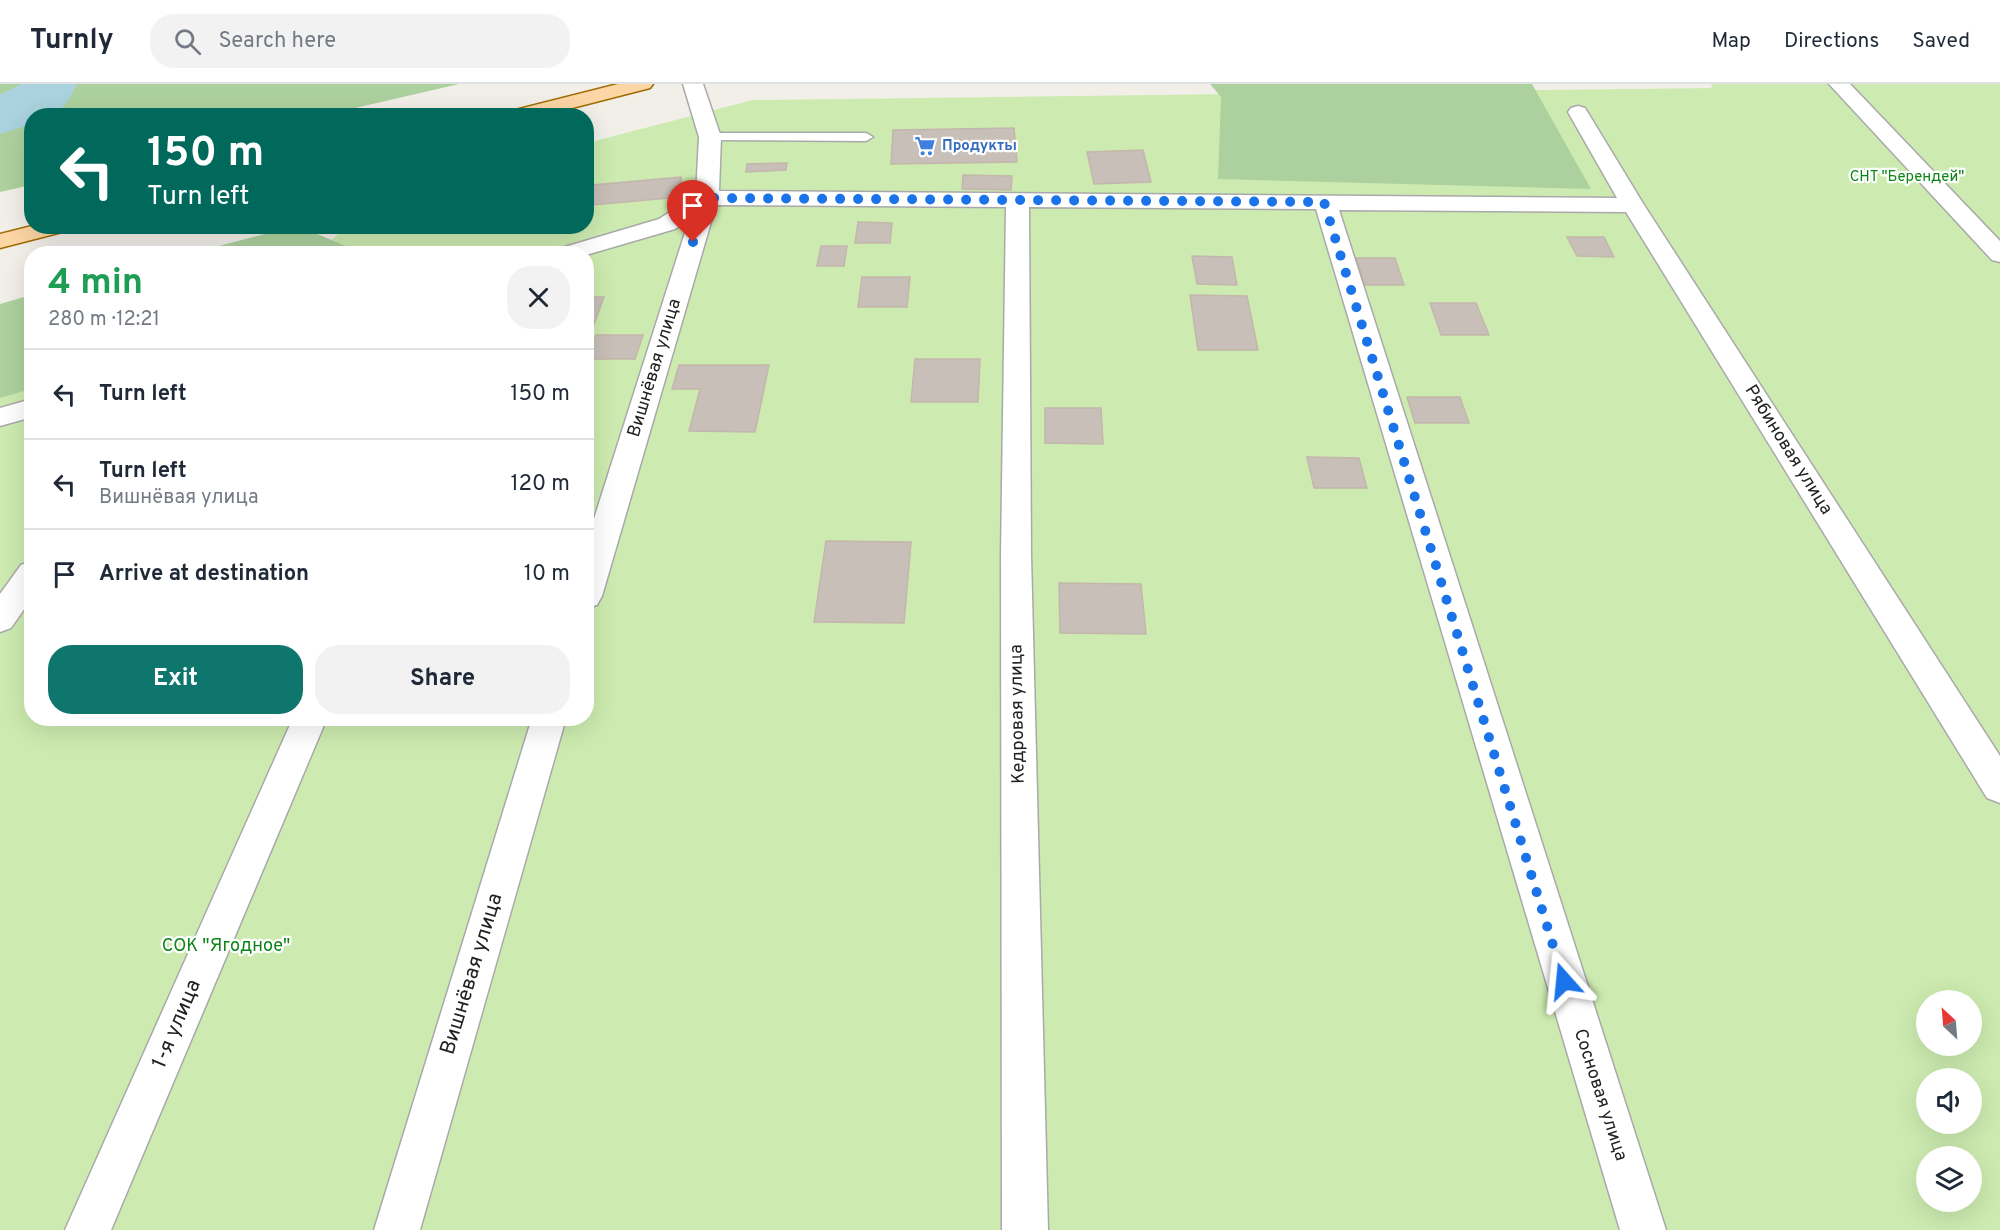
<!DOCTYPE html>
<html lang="en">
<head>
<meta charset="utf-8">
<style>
  body { margin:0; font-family:Overpass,sans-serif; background:#f2f2f3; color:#1f2937; height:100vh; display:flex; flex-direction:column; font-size:22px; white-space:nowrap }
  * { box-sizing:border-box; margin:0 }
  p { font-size:20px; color:#747a83 }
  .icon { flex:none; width:33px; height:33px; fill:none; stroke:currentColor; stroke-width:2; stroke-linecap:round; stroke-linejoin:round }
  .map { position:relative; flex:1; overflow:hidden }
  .details { position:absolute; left:24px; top:162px; width:570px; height:480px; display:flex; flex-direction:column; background:#fff; border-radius:24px; box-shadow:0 6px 24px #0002 }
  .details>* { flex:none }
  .hud { position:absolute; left:24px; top:24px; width:570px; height:126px; border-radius:24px; box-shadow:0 6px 24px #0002; background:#00695c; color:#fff; overflow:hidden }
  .needle { width:39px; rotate:334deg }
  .controls { position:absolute; left:1916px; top:906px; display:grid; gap:12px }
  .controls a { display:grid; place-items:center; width:66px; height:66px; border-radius:50%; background:#fff; box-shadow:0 6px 24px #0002; font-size:30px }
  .pin { position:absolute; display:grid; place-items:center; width:51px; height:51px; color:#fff; margin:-62px -26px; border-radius:50% 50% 50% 0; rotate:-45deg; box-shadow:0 0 6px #0007 }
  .pin .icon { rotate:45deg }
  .me { position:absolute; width:66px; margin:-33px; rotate:342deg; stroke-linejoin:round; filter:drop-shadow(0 0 4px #0008) }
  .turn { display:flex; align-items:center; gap:21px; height:126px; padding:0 24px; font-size:27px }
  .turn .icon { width:78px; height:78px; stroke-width:2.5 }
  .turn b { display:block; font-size:42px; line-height:51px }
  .round { display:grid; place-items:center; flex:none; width:63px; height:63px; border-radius:24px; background:#f2f2f3 }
  .summary { display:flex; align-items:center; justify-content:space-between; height:102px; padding:0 24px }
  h1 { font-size:36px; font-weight:700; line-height:45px; color:#1e9e55 }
  .primary-button { display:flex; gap:12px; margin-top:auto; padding:12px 24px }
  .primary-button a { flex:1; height:69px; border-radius:24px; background:#0f766e; color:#fff; font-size:24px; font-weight:700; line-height:69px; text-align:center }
  .primary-button a+a { background:#f2f2f3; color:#1f2937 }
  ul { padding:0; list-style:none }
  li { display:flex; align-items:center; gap:18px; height:90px; padding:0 24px; border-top:2px solid #e0e1e3 }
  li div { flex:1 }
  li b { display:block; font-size:22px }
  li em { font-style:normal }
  header { display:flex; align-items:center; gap:36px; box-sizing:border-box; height:84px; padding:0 30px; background:#fff; border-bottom:2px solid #e0e1e3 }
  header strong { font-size:28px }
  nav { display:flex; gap:33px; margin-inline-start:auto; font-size:21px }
  .search { width:420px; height:54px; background:#f2f2f3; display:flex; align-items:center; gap:15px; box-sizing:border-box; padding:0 21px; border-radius:24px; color:#747a83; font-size:22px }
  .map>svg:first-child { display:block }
  .grass { fill:#cdebb0; fill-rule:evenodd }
  .forest { fill:#add19e }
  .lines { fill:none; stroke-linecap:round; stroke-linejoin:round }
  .river { fill:#aad3df; fill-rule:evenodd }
  .building { fill:#c7bfb8; stroke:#c4b6ab; stroke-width:1.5 }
  .service-casing { stroke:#a9a9a9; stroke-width:3 }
  .minor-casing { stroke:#a9a9a9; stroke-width:3 }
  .primary-casing { stroke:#a06b00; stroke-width:3 }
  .service { fill:#fff; fill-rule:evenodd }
  .minor { fill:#fff; fill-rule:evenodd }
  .primary { fill:#fcd6a4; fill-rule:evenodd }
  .route { stroke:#1a73e8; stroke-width:10; stroke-dasharray:0 18 }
  .labels { text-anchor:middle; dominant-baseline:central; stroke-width:4.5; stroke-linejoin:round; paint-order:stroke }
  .far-shop-label { font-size:15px; font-weight:bold; fill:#366cbe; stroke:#fff; text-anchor:start }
  .far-park-label { font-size:15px; fill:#0c8416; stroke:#fff }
  .street-label { font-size:18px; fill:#222; stroke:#fff }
  .park-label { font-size:18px; fill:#0c8416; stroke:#fff }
  .near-street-label { font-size:21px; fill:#222; stroke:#fff }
</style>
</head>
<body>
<header>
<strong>Turnly</strong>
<div class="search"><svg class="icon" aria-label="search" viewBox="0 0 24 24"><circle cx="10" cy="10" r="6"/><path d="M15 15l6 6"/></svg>Search here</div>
<nav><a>Map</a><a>Directions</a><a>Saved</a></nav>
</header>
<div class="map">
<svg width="2000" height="1146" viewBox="0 0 2000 1146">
  <rect width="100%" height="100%" fill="#f2efe9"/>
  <path class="grass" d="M1711,0H2000V1146H0V296L31,288L32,634H586V170L317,169L346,143L586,142L587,59L753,16L1712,4ZM1926,916H1971V962H1926ZM1926,994H1971V1040H1926ZM1926,1072H1971V1118H1926Z"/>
  <path class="forest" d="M0,0H459L325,31L32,32L31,101L0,108Z
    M1210,0H1532L1591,105L1218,95L1221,13Z
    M295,142L300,143L363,169H192Z
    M31,211V305L0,314V220Z"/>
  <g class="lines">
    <path class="river" d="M21,0H77C65,24 60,32 32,32V40L0,50V11Z"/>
  </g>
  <path class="building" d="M1014,44L1017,78L891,80L893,46Z
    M1143,66L1151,98L1094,100L1087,68Z
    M787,79L786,86L746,88L747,80Z
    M963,91L1012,92L1011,106L962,105Z
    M681,93V113L591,121L592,101Z
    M858,138L892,139L890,159H855Z
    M1567,153H1604L1614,173L1577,172Z
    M821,162H847L844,182H817Z
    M1192,172L1232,173L1237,201L1197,200Z
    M1356,174H1395L1404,201H1365Z
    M862,193H910L907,223H858Z
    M1190,211L1247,212L1258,266H1198Z
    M586,213H604L590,251H586Z
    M1430,219H1476L1489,251H1441Z
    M596,251H643L635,275H587Z
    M915,275H980L978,318H911Z
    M679,281H769L755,348L689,347L700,305H672Z
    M1407,313H1460L1469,339H1415Z
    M1045,324H1101L1103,360L1045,359Z
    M1307,373L1359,374L1367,404H1314Z
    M826,457L911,458L904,539L814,538Z
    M1059,499L1141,500L1146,550L1060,549Z"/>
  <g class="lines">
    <g class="service-casing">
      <path id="service" d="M710,49H866L873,53L866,57L705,56L703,53L705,50Z"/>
    </g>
    <g class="minor-casing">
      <path id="minor" d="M683,0H703L721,53L719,107L1617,114L1568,28L1571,24L1578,22L1585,24L1644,121L2000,672V719L1987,714L1626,128L1339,126L1666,1146H1620L1316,125L1029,123L1031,471L1048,1146H1002L1001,471L1006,123L716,121L602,512L597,521L586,524V460L689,136L675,145L586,171V170H554L558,165L659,135L696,111L699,53Z
        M1829,0H1850L2000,157V178L1992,176Z
        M32,315V333L0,342V324Z
        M32,477V514L11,544L0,548V510L21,481Z
        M293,634H327L111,1146H65Z
        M532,634H566L420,1146H374Z"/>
    </g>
    <g class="primary-casing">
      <path id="primary" d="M618,0H653L650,4L541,32H504L507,28Z
        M32,142H69L66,147L0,164V150Z"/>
    </g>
    <use href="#service" class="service"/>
    <use href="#minor" class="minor"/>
    <use href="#primary" class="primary"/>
  </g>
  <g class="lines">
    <path class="route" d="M693,158L706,114L1324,118L1564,897"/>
  </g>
  <defs>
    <g id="supermarket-bare" transform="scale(1.62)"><path d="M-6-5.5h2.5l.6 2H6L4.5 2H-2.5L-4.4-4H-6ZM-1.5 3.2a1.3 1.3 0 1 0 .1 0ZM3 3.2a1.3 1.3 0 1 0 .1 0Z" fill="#3f7fe0" stroke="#fff" stroke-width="2.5" paint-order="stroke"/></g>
  </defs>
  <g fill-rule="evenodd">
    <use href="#supermarket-bare" x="925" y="62"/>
  </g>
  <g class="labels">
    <g class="far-shop-label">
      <text x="942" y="62">Продукты</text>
    </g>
    <g class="far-park-label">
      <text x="1907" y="93">СНТ "Берендей"</text>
    </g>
    <g class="street-label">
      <text transform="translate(655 284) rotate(-73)">Вишнёвая улица</text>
      <text transform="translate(1788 366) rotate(58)">Рябиновая улица</text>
      <text transform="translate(1018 630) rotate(-91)">Кедровая улица</text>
      <text transform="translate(1600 1011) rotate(72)">Сосновая улица</text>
    </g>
    <g class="park-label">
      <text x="226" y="862">СОК "Ягодное"</text>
    </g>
    <g class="near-street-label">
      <text transform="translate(472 890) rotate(-73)">Вишнёвая улица</text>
      <text transform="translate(177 940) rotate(-67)">1-я улица</text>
    </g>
  </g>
</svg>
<div class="controls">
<a><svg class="needle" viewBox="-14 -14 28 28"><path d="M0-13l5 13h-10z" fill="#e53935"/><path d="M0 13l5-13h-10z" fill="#747a83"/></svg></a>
<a><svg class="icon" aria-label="sound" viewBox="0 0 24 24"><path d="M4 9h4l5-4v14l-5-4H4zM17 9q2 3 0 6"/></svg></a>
<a><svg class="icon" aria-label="layers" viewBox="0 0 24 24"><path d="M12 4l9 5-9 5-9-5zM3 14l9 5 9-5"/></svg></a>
</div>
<div class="pin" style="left:693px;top:158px;background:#d93025"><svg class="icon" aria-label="arrive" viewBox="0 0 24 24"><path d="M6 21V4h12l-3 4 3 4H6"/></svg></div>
<svg class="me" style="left:1564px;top:897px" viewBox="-20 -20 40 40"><path d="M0-17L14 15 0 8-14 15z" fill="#1a73e8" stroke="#fff" stroke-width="4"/></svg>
<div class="hud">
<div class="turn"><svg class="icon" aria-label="left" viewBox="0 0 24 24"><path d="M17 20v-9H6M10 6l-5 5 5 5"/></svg><div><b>150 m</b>Turn left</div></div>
</div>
<section class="details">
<div class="summary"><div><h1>4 min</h1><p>280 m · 12:21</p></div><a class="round"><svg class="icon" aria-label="close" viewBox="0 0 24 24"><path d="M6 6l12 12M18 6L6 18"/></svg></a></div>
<ul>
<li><svg class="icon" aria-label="left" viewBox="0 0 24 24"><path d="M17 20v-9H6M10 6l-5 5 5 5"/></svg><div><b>Turn left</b></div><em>150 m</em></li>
<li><svg class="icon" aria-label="left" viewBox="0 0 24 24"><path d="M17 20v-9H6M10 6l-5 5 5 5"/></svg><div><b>Turn left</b><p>Вишнёвая улица</p></div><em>120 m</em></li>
<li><svg class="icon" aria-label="arrive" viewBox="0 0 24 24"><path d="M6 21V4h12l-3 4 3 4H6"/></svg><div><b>Arrive at destination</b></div><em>10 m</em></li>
</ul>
<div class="primary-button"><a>Exit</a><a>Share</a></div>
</section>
</div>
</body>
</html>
